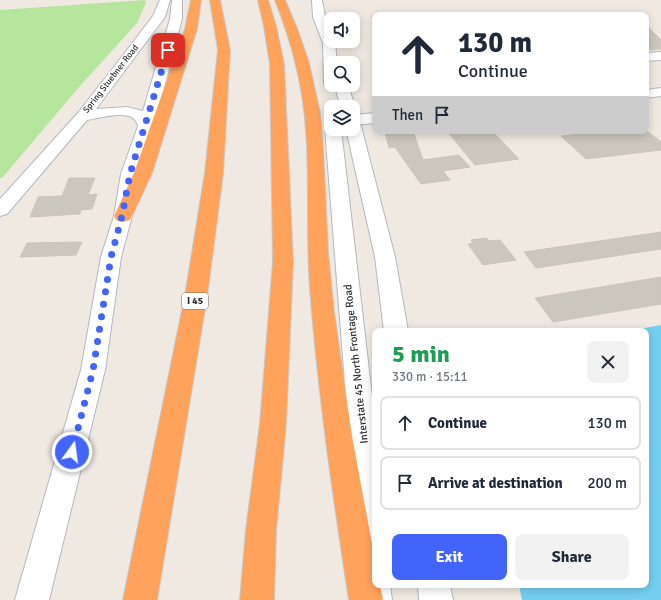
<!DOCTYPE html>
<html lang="en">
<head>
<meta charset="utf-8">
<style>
  body { margin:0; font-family:Signika,sans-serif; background:#f2f2f3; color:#1f2937; height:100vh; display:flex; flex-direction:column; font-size:15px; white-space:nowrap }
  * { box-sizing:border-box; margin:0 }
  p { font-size:13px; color:#747a83 }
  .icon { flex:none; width:22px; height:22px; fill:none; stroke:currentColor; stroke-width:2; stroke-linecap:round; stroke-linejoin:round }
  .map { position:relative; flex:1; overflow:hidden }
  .sheet { position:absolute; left:372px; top:328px; width:277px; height:260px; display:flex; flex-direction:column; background:#fff; border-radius:8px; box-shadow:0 2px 10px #0003 }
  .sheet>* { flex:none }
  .top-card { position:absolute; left:372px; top:12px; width:277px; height:122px; border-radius:8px; box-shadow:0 2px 10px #0003; background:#fff; color:#1f2937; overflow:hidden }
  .tools { position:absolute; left:324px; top:12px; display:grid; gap:8px }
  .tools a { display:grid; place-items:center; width:36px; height:36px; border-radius:8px; background:#fff; box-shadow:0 2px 10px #0003; font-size:20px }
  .pin { position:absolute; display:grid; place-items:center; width:34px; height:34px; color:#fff; margin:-17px; border-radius:8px; box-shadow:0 2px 6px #0006 }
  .me { position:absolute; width:44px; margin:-22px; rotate:14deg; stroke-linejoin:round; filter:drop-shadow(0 0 3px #0008) }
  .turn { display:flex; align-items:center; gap:14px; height:84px; padding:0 20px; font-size:18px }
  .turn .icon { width:52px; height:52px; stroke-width:2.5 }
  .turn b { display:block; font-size:28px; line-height:34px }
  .then { display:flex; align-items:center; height:38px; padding:0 20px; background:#0003; gap:8px; font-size:15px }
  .round { display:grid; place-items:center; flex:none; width:42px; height:42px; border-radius:8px; background:#f2f2f3 }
  .overview { display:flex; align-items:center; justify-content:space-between; height:68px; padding:0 20px }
  h1 { font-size:24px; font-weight:700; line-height:30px; color:#1e9e55 }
  .cta { display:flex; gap:8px; margin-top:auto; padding:8px 20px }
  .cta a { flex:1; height:46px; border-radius:8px; background:#4264fb; color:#fff; font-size:16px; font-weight:700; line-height:46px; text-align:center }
  .cta a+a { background:#f2f2f3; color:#1f2937 }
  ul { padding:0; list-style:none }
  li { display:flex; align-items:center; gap:12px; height:54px; margin:0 8px 6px; padding:0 12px; border:2px solid #e0e1e3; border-radius:8px }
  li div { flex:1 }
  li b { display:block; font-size:15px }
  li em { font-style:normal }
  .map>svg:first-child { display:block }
  .green { fill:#b6e59e }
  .water { fill:#75cff0 }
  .building { fill:#cbc7bf; stroke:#cbc5ba }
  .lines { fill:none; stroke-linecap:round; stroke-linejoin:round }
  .minor-casing { stroke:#b4b7c1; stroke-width:2 }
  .tertiary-casing { stroke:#b4b7c1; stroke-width:2 }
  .secondary-casing { stroke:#b4b7c1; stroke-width:2 }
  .motorway-casing { stroke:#c9c9c9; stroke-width:2 }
  .minor { fill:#fff; fill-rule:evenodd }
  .tertiary { fill:#fff; fill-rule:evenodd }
  .secondary { fill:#fff; fill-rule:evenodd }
  .motorway { fill:#ffa35c; fill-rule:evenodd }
  .route { stroke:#4264fb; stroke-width:7; stroke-dasharray:0 12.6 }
  .labels { text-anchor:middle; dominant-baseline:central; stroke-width:3; stroke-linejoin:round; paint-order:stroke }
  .far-street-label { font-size:9px; fill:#2e2e2e; stroke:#fff }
  .shield { fill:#fff; stroke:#6d6d6d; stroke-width:1 }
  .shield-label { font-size:10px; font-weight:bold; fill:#2e2e2e }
  .street-label { font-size:11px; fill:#2e2e2e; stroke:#fff }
</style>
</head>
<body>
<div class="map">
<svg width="661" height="600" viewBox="0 0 661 600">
  <rect width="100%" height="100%" fill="#efe9e1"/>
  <path class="green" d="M145,0L146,3L137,23L80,86L2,178H0V10Z"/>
  <path class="water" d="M661,325V600H522L519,585H646V331H628Z"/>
  <path class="building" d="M646,25L661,40V49L646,50Z
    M413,131L423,160L459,155L470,167L443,171L450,180L421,184L395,147L389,148L385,132Z
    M447,131H492L519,159L475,165Z
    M569,131H589L590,132L647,131L661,142V150L586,159L561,136L573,135Z
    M69,178H95L88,195L97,194L92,209L81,210L80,214L30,217L38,197L62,196Z
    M661,232V249L536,268L524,252Z
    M487,238L489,241L500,240L516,260L483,265L468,244L473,243L471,240Z
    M82,242L76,255L20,257L27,243Z
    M661,277V304L553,322L535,298Z"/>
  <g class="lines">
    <g class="minor-casing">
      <path id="minor" d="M661,52V60L646,61V53Z"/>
    </g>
    <g class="tertiary-casing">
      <path id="tertiary" d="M661,88V96L646,98V90Z
        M375,113V123L353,125V115Z"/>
    </g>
    <g class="secondary-casing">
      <path id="secondary" d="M160,0H170L165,17L96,109L127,107L143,111L170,19L172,0H182V19L154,126L139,174L132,216L121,257L105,370L49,600H15L81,370L101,257L114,216L121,174L138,126C137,123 136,120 133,118C124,111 98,118 87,120L7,214L0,216V199L77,114L114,67L153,16Z
        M312,0H322L325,17L331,33V41H334L335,43L337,63H331V85H348L355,107L353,110V107H341L335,87H326L324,84L323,43L313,17Z
        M353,121L358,123L361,126L395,257L408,331H384L375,257L346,129H353Z
        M331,125V129H341L375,422V585H390L392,600H358L354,497L325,129L327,126Z
        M418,585H450L453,600H419Z"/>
    </g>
    <g class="motorway-casing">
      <path id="motorway" d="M191,0H201L197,29L152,173L130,220L123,222L116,220L114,216L134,173L185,29Z
        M210,0H220L230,50L223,173L207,296L157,600H123L185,296L205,173L218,50Z
        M258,0H268L276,26L284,64L293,262L286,424L276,530L274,600H240L246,530L260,424L273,262L270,64L264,26Z
        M275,0H285L298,31L309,63L320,113L323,147L328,252L334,312L352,436L375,560V585H380L383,600H349C333,496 318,393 310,288C306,236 310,183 306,130C303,85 292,42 275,0Z"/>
    </g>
    <use href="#minor" class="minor"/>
    <use href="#tertiary" class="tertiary"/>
    <use href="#secondary" class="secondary"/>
    <use href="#motorway" class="motorway"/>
  </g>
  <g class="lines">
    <path class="route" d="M72,452L93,370L111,257L122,216L130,174L168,50"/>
  </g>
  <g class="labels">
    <g class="far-street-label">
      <text transform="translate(111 79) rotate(-52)">Spring Stuebner Road</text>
    </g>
    <rect class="shield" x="182" y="293" width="26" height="16" rx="3"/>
    <g class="shield-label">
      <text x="195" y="301">I 45</text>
    </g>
    <g class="street-label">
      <text transform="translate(356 364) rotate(-96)">Interstate 45 North Frontage Road</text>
    </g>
  </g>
</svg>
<div class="tools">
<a><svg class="icon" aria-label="sound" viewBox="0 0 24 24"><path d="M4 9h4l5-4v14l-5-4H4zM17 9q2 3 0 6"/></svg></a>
<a><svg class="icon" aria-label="search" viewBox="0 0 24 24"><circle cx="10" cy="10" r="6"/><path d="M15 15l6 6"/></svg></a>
<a><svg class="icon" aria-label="layers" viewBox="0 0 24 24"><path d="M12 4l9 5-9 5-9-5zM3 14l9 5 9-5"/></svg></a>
</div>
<div class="pin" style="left:168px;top:50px;background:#d93025"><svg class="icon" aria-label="arrive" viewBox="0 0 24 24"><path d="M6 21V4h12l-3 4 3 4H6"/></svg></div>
<svg class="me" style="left:72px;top:452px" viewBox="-20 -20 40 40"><circle r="17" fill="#4264fb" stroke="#fff" stroke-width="3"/><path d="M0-11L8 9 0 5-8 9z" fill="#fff"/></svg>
<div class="top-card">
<div class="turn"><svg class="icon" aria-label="ahead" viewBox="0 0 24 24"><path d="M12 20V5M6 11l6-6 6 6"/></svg><div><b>130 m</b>Continue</div></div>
<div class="then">Then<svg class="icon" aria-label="arrive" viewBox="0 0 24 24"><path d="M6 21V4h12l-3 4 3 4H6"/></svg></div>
</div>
<section class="sheet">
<div class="overview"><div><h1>5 min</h1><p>330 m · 15:11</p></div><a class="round"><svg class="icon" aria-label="close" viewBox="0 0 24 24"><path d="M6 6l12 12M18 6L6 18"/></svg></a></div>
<ul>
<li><svg class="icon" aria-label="ahead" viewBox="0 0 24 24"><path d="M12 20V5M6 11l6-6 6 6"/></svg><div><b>Continue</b></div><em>130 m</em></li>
<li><svg class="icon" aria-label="arrive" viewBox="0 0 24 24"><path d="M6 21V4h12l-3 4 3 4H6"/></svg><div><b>Arrive at destination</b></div><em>200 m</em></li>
</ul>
<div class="cta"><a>Exit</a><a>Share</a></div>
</section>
</div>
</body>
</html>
